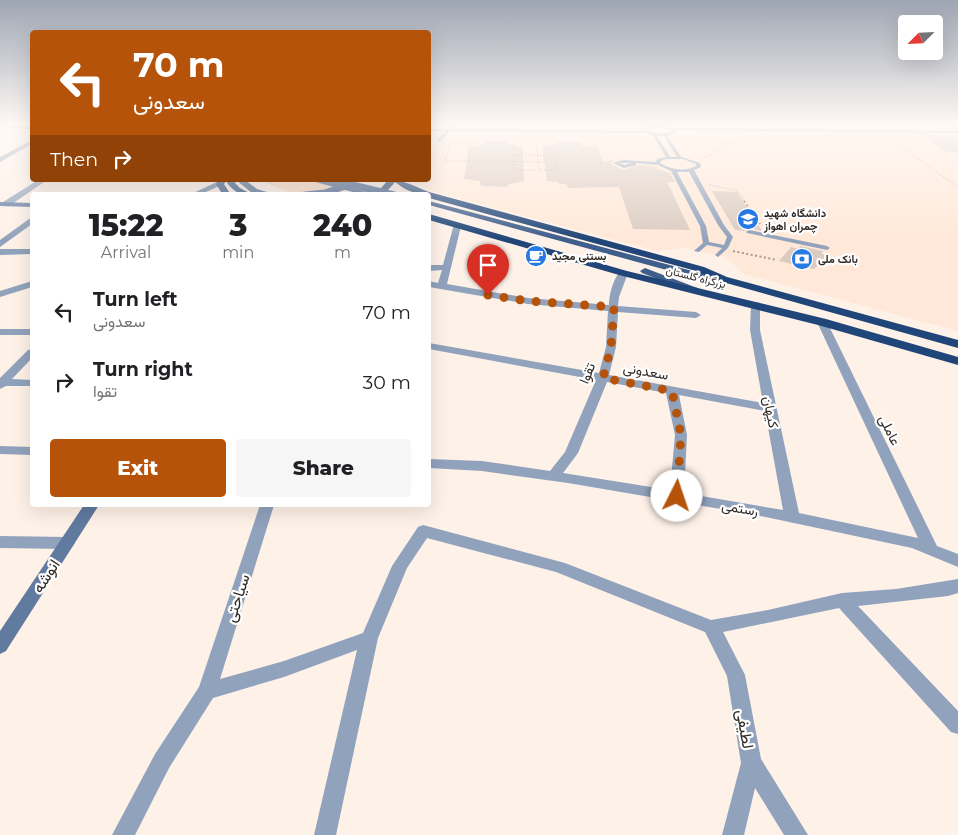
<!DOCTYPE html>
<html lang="en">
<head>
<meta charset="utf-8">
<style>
  body { margin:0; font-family:Montserrat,Vazirmatn,sans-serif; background:#f6f6f6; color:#202124; height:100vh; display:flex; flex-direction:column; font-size:19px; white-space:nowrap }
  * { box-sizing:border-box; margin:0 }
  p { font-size:16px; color:#757577 }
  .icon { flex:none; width:28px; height:28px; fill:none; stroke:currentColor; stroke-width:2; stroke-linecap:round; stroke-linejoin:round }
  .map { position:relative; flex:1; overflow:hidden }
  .details { position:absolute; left:30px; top:192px; width:401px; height:315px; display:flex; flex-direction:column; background:#fff; border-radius:5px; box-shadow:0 5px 20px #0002 }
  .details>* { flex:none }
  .top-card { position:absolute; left:30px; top:30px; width:401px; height:152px; border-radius:5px; box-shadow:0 5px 20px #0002; background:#b45309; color:#fff; overflow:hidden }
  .needle { width:32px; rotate:246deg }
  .buttons { position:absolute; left:898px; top:15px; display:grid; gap:10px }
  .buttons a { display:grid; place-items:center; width:45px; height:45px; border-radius:5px; background:#fff; box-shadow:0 5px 20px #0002; font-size:25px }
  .pin { position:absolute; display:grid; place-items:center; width:42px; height:42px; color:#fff; margin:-51px -21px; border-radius:50% 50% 50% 0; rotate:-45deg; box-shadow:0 0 5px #0007 }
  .pin .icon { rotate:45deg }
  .me { position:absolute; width:55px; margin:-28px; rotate:4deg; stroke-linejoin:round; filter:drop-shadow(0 0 4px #0008) }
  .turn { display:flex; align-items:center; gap:18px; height:105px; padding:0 20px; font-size:22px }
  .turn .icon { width:65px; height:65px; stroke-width:2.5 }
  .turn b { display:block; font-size:35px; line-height:42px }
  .then { display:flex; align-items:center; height:48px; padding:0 20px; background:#0003; gap:10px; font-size:19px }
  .eta { display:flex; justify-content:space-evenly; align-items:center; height:85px; text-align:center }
  .eta b { font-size:30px; font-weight:800; line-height:35px }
  .action { display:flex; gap:10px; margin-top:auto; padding:10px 20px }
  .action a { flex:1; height:58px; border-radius:5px; background:#b45309; color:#fff; font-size:20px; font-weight:800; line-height:58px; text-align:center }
  .action a+a { background:#f6f6f6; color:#202124 }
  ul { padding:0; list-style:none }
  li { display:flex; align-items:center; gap:15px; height:70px; padding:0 20px }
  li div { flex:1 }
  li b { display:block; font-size:19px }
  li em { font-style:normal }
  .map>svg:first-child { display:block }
  .built { fill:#ffe8d8 }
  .green { fill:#fedbc3 }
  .building { fill:#dbccc1 }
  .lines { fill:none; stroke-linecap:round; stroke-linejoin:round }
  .path-far1 { stroke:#a49a93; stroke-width:1; stroke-dasharray:1 2; stroke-linecap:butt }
  .path { stroke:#a49a93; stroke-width:2; stroke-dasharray:2 2.5; stroke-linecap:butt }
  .lane { fill:#90a2bc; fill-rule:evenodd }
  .street { fill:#90a2bc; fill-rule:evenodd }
  .secondary { fill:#607aa0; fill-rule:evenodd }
  .primary { fill:#3e5e8b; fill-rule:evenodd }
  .highway { fill:#204578; fill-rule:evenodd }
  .primary-bridge { stroke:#3e5e8b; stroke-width:7 }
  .route { stroke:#b45309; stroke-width:9; stroke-dasharray:0 16.2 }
  .labels { text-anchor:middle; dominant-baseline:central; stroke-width:4.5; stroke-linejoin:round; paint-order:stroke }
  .far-poi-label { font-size:11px; font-weight:bold; fill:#2f2925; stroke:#fff; text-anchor:start }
  .far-street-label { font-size:11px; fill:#2f2925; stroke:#fff }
  .street-label { font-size:14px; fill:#2f2925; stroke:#fff }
  .near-street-label { font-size:16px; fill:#2f2925; stroke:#fff }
</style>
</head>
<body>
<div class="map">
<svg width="958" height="835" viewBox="0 0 958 835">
  <rect width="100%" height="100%" fill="#fef1e8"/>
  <path class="built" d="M429,124H958V331L744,274L726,257L685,248L657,251L431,191L411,180H429Z"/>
  <path class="green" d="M259,180H347C307,199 299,197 259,180Z"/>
  <path class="building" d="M931,124H958V129H911H939Z
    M920,134L958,135V152H947Z
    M486,141H507L509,144H515V146H523L524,181L509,184L507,187L483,186L480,185V181L464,179L469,146H482L483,142Z
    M556,142H578L581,143L582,146L598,147L603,162L624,158L613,161L611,164L623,170L638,165L658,167L657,169L670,173L675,182H667L690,230L633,229L619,187L569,188L566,184H559L558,182L547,181L542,146L550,145V144H556Z
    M712,191L737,192L762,231L749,228L745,231L735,230Z
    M800,246L823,251L821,254L828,255L814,269L779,261L791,247L799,249Z"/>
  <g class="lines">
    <path class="path-far1" d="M892,140L958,187
      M536,141L539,170
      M451,142L445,161L553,162
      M452,142H481
      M727,144L742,138
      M513,155L555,156L558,170H514Z
      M703,159L722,149L726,139
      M471,170V166L475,165L476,156
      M710,185L738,191L745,202"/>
    <path class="path" d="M744,201L760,224
      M733,251L777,260"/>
    <path class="lane" d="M437,124H444L458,127L452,128L451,129L643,131L641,129L644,126L658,125L673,128L958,131V133L677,130L674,134L667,136L681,157L700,163L701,167L694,170L724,225L733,237L728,248L718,257L715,255L722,248L707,245L699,252L694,251L703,243L700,226L671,171L658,165L636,163V165L624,168L613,163L624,160L656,162L657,159L666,157L653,135L646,133L450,131L439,142L437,141L446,131H429V129H447L448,127ZM658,127L672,130L673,131C664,135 654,134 645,129ZM657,136H664L677,157H670ZM665,159H683L696,164V166C685,172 671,170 660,163L661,161ZM619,163H632L624,165ZM677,172H689L718,225L727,237L724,245L709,242L706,226Z
      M749,230L827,246L830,248L827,250L747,233L746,232Z"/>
    <path class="street" d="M32,140V144L0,162V157Z
      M38,180H47L9,206H3V202Z
      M29,219H32V224L0,247V240Z
      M454,224L461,226L447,284L528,298L609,305C609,295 614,274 623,270L628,273L619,297L618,306L696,312L701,315L696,318L618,312L616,347L609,375L763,403L750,330L751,305L756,302L760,303V330L799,513L918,538L817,322L818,320H826L937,546L958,554V567L912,548L756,515L568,483L482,471L429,468V459L482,461L550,471L565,452L596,380L429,349V343L599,373L606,347L608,311L528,304L429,287V281L438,283L442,270L429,271V265H443ZM607,382L666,393L675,435L670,490L563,473L578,453ZM679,395L765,411L783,510L684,493L687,435Z
      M0,249H32V254L0,255Z
      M32,281V287L0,297V291Z
      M0,329H32V335H0Z
      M32,349V358L12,379L32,380V386H6L0,389V378L28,350Z
      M0,446L32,447V455L0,454Z
      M260,505H274L220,679L284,661L363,633L392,566L418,527L423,525L565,563L711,620L768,610L842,593L896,589L958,579V593L948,596L858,606L958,711V734L951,732L839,608L723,632L745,675L761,759L808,835H784L755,788L744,835H722L741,763L727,676L705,632L556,572L427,538L407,568L378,638L336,835H314L357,650L284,677L213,698L169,768L135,835H112L155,754L199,687Z
      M0,536L67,537L72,539L75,543L72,547L67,549L0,548Z"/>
    <path class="secondary" d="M217,182L224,184L199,195H189Z
      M0,202L32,203V207L0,206Z
      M84,505H99L6,651L0,654V631Z"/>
    <path class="primary" d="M0,124L32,126V130L0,126Z
      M236,180H245L257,189L277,195L252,193Z
      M308,180H321L377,195H364Z
      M429,201L696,272L723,276L728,279L723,282L692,277L429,205Z
      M645,268L700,289L702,291L700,293H694L642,273L640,271Z"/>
    <path class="highway" d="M219,180H227L224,184L231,195H223L216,184Z
      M229,180H237L235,183L240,188L253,195C241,195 235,193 227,183Z
      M388,180C405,180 413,186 429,192L704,267L727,277L958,340V348L719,281L696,271L429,198V195C416,195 405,190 395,182C387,192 383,195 371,195L382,187Z
      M429,214L627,271L826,319L958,357V365L818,325L619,275L429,220Z"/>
    <path class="primary-bridge" d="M332,180L394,195
      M305,195L325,193L351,184"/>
  </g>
  <linearGradient id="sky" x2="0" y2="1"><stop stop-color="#9ea6b3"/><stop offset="0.52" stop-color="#fff9f5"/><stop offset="1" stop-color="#fff9f5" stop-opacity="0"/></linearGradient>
  <rect width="958" height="240" fill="url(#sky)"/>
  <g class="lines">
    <path class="route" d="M488,295L528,301L614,307L611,347L603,378L672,391L681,435L677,496"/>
  </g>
  <defs>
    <g id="university-disc" transform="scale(1.125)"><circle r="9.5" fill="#2779e4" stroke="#fff"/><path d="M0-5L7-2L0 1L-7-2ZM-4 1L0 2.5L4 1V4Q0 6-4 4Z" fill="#fff"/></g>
    <g id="cafe-disc" transform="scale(1.125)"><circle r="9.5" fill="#2779e4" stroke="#fff"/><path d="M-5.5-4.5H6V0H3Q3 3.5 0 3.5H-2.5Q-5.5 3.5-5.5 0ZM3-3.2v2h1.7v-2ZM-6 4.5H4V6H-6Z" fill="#fff"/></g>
    <g id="bank-disc" transform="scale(1.125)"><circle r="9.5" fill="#2779e4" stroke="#fff"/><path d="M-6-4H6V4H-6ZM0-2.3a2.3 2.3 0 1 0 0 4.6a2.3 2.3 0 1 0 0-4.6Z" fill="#fff"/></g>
  </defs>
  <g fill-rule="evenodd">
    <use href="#university-disc" x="748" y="219"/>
    <use href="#cafe-disc" x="536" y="256"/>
    <use href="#bank-disc" x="802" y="259"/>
  </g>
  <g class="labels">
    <g class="far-poi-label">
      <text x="764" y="213">دانشگاه شهید<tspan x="764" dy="13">چمران اهواز</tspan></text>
      <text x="552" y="256">بستنی مجید</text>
      <text x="818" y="259">بانک ملی</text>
    </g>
    <g class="far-street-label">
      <text transform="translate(696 277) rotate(14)">بزرگراه گلستان</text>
    </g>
    <g class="street-label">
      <text transform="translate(646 371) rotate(10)">سعدونی</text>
      <text transform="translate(587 373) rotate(-68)">تقوا</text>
      <text transform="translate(771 412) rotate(79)">کیهان</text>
      <text transform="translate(890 430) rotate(64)">عاملی</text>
      <text transform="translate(740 508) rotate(10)">رستمی</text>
    </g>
    <g class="near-street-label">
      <text transform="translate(46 576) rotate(-57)">انوشه</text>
      <text transform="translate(237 598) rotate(-72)">سیاحتی</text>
      <text transform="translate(745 729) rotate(80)">لطیفی</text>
    </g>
  </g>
</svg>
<div class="buttons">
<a><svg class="needle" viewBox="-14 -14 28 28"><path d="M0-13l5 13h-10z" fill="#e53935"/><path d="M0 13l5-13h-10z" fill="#757577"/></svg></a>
</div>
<div class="pin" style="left:488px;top:295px;background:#d93025"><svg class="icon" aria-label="arrive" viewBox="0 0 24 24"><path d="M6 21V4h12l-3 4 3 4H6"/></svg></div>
<svg class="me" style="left:677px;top:496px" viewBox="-20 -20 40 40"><circle r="19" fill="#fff"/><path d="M0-13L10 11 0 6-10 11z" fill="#b45309"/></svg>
<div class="top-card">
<div class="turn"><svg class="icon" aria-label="left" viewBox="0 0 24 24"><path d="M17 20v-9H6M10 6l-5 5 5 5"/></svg><div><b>70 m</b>سعدونی</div></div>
<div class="then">Then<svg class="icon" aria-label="right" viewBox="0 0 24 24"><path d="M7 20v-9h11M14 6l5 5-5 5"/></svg></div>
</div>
<section class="details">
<div class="eta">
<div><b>15:22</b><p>Arrival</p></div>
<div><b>3</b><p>min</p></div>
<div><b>240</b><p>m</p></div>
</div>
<ul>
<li><svg class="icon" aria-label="left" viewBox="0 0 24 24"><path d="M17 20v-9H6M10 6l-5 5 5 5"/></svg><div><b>Turn left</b><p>سعدونی</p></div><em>70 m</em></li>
<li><svg class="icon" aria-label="right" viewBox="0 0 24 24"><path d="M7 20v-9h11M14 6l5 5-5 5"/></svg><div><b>Turn right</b><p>تقوا</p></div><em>30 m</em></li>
</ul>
<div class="action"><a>Exit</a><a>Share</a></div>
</section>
</div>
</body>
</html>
